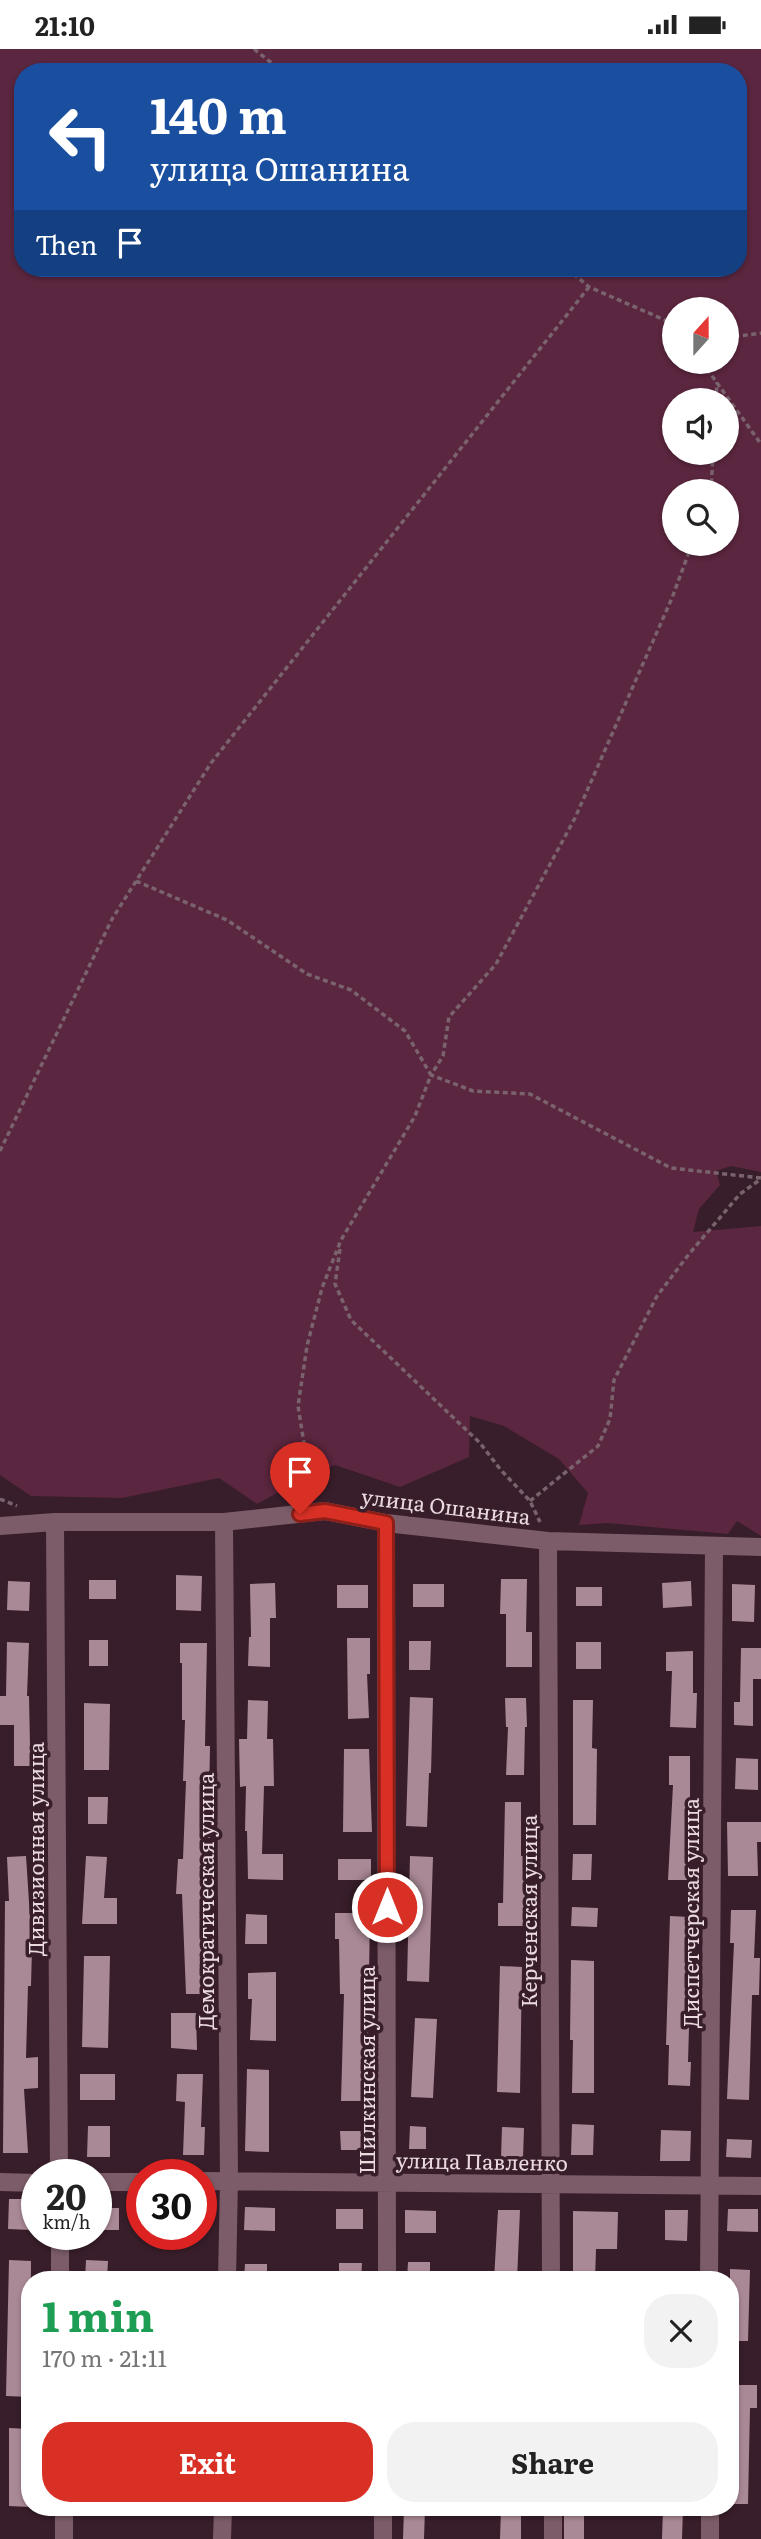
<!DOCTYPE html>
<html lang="en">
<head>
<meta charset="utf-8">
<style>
  body { margin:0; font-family:Literata,serif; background:#f2f2f2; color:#222; height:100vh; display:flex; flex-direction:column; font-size:26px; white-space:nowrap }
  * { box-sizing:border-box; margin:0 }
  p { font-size:23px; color:#767676 }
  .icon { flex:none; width:38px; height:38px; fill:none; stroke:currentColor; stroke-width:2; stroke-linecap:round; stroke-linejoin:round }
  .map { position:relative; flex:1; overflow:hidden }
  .sheet { position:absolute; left:21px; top:2222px; width:718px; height:245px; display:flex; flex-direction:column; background:#fff; border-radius:28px; box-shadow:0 2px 5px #0004 }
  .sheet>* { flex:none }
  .top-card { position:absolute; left:14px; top:14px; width:733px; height:214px; border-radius:28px; box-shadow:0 2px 5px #0004; background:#1a4fa0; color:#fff; overflow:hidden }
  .needle { width:46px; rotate:21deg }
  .buttons { position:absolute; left:662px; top:248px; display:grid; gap:14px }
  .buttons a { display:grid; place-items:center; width:77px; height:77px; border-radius:50%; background:#fff; box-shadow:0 2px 5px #0004; font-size:35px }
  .speed { position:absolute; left:21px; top:2110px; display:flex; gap:14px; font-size:35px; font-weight:700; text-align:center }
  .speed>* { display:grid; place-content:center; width:91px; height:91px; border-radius:50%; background:#fff; box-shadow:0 2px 5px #0004; line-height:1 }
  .speed small { font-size:18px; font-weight:400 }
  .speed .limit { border:10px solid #d22; background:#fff; color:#111 }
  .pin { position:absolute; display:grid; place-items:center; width:60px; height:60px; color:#fff; margin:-72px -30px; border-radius:50% 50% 50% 0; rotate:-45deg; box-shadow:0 0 7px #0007 }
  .pin .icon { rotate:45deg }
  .me { position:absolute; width:77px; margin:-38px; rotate:0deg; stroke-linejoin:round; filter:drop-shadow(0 0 5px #0008) }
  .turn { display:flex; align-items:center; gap:24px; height:147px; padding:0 21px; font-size:32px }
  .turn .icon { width:91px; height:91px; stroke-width:2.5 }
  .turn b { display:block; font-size:49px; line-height:60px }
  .then { display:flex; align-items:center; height:66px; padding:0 21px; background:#0003; gap:14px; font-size:26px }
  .round { display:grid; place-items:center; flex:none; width:74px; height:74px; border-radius:28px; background:#f2f2f2 }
  .head { display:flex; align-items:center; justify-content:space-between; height:119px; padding:0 21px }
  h1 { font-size:42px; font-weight:700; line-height:52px; color:#1e9e55 }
  .primary-button { display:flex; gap:14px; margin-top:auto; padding:14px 21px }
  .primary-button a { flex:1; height:80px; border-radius:28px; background:#d93025; color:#fff; font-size:28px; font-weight:700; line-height:80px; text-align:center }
  .primary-button a+a { background:#f2f2f2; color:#222 }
  .status { display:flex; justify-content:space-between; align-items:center; height:49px; padding:0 35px; background:#fff; direction:ltr }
  .status svg { height:19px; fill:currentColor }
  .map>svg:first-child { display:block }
  .green { fill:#5b263f; fill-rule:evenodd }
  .building { fill:#aa8996 }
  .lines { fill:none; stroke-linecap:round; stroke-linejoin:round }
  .path { stroke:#7a636d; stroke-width:3.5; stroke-dasharray:5 3.5; stroke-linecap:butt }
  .minor { stroke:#7b5c68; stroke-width:18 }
  .route-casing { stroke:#8d1f18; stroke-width:18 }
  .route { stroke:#d93025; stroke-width:12 }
  .labels { text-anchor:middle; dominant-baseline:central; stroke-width:7; stroke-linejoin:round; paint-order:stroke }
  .street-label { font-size:21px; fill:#ebd9e0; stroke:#381e2a }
</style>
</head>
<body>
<div class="status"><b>21:10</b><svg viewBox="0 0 49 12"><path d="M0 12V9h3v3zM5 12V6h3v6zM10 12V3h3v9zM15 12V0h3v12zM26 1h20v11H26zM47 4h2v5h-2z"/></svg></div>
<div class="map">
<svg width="761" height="2490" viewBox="0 0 761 2490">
  <rect width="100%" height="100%" fill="#381e2a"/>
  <path class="green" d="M0,0H761V1123L731,1117L716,1122L720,1136L699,1160L693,1183L761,1177V1487L737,1472L728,1485L607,1474L579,1476L588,1444L559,1410L504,1377L470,1367L469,1408L400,1438L335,1416L319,1421L257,1455L219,1429L122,1449L31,1447L0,1426ZM23,23H738V219H23ZM674,261H726V313H674ZM674,352H726V404H674ZM674,443H726V495H674Z"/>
  <path class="building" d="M176,1526L202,1527L201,1562L176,1561Z
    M501,1530H527L526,1583H532V1618H506V1565H500Z
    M89,1531H116V1550H89Z
    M8,1532L30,1533L29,1562L7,1561Z
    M691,1532L692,1557L663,1559L662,1534Z
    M275,1534L276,1569H270V1618L248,1617L249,1588H251L250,1535Z
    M413,1535H444V1558H413Z
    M732,1535L755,1536L754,1573L732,1572Z
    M337,1536H368V1559H337Z
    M576,1538H602V1557H576Z
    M347,1589H370V1625H367L369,1669L348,1670Z
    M89,1591H108V1617H89Z
    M409,1592H431L430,1621H409Z
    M7,1593L29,1594L27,1647H29L30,1698H41V1717H14V1676H0V1647H6Z
    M576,1593H601V1620H576Z
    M180,1594H207L205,1697H210L209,1754H211L210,1789H204L201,1861H205V1913H207L208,1945H186L182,1845H176L178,1810H183L186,1732H183L185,1671H182V1614H180Z
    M741,1599H761V1630H753V1677L734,1676V1653H740Z
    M693,1602V1644H697L696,1679L670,1678L672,1622H666V1603Z
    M410,1648L433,1649L431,1724H429L427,1778L406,1777Z
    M505,1649H526L527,1678H525L524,1726H506L508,1678H506Z
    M248,1651L268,1652L267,1690H273L274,1737H264L262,1805H283V1831L248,1830L247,1782H245L246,1737L240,1738L239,1690H247Z
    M573,1651H593L592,1699L597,1700L596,1776H573Z
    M84,1654L110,1655L109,1721H84Z
    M344,1700H369L372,1783H343Z
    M669,1707H690V1831H668L673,1736H669Z
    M736,1709L758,1710V1741L735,1740Z
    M88,1748H108L107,1775H88Z
    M505,1753H521V1807H526L525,1855H529V1877H498V1854H503Z
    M727,1773H761V1793H757L758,1827H728Z
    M573,1805H592L591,1831H572Z
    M26,1807L32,1899L31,1937H28L26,2009L38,2008V2039L24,2040L28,2104H3L5,1852H9L7,1808Z
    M86,1807L107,1808L104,1849H117V1875H82Z
    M410,1807L433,1808L429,1933L407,1932Z
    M338,1810H371V1831H338Z
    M572,1858L598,1859L597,1878L571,1877Z
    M731,1861H756L754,1909H760L759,1946H752L749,2051L727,2050L734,1894H730Z
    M335,1864H370L367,2052H341L344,1945H340L339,1890H335Z
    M246,1865L267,1866V1895H245Z
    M670,1867L689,1868L688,1910H691L688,2013H691L690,2037L668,2036L669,1996H666Z
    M84,1907H110L108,1999L82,1998Z
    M571,1911L594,1912V2044H572L573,1991H570Z
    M500,1917L522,1918L520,2044L497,2043Z
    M276,1923V1992L250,1991L252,1950H248V1924Z
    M171,1964H196L197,2001L171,1999Z
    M415,1969L437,1970L433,2049L411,2048Z
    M247,2020L269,2021V2103L245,2102Z
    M80,2025H115V2051H80Z
    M177,2025H203L201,2078H205L204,2106H183L185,2053L176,2052Z
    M572,2075L594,2076L593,2106H571Z
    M88,2077H110V2108H87Z
    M410,2077L426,2078V2100H409Z
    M502,2078L524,2079L523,2110L501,2109Z
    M661,2081L691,2082L690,2112H660Z
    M340,2082H367V2101H341Z
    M727,2090L752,2091L751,2109L726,2108Z
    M9,2150H31V2181L8,2180Z
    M245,2158L275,2159V2182L244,2181Z
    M96,2159H119V2181H96Z
    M336,2160H363V2180H336Z
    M728,2160H758V2183L727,2182Z
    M405,2161L436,2162V2184H405Z
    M498,2161H520L517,2231H494Z
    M665,2161H688L687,2192L665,2191Z
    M573,2162L618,2163L617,2200H596L595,2231H573Z
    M9,2211L31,2212L30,2348L6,2347Z
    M86,2211L108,2212L107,2231H85Z
    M408,2213H430V2231H407Z
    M339,2214H362L361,2231H339Z
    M245,2215H267V2231H244Z
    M730,2220L750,2221L748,2292H730Z
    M730,2336H757V2359H750L748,2455H730Z
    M9,2379L30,2380V2458L9,2457Z
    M404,2459H425L424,2490H403Z
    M501,2459H521V2490H500Z
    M564,2459H584V2490H564Z
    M663,2459H683L682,2490H662Z"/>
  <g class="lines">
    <path class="path" d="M254,0L283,23
      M567,219L589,238L674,275
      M726,289L761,284
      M702,313L761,395
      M716,352L717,333
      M711,443L713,404
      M692,495L672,549L575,769L496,915L449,968L443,1007L431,1026L473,1042L530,1045L671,1119L761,1129
      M136,832L227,871L307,925L351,941L405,982L431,1026L415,1067L341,1191L322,1239L307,1297L298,1357L308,1419L319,1446
      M0,1102L112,870L211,714L589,238
      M340,1200L335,1235L351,1271L480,1394L500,1420L530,1452L540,1473
      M0,1450L17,1457
      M530,1452L598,1397L610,1370L614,1331L657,1247L689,1205L740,1145L761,1130"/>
    <path class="minor" d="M55,1473L59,2126
      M224,1473L229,2131L227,2231
      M386,1474L387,2231
      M0,1477L55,1473H224L325,1462L386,1474L548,1492L761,1498
      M548,1492L551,2231
      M201,2132L761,2137
      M0,2133L37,2134
      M96,2133H142
      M60,2186V2231
      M709,2231L714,1497
      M64,2459V2490
      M553,2459V2490
      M710,2459V2490
      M222,2490L223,2459
      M383,2490V2459"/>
  </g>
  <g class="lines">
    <g class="route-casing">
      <path id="route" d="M300,1465L325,1462L386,1474L387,1858"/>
    </g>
    <use href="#route" class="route"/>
  </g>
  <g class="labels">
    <g class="street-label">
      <text transform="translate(446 1456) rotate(7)">улица Ошанина</text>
      <text transform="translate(34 1800) rotate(-90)">Дивизионная улица</text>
      <text transform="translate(204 1852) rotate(-90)">Демократическая улица</text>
      <text transform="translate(527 1862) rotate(-90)">Керченская улица</text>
      <text transform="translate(689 1864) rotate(-90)">Диспетчерская улица</text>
      <text transform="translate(365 2021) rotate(-90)">Шилкинская улица</text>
      <text transform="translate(482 2111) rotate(1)">улица Павленко</text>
    </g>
  </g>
</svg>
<div class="buttons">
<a><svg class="needle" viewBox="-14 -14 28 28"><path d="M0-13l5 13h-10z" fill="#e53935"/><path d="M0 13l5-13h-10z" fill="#767676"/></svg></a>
<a><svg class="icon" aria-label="sound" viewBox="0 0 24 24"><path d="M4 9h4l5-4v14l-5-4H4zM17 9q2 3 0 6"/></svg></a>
<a><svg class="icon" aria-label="search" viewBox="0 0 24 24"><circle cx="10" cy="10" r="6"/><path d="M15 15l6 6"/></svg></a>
</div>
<div class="speed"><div>20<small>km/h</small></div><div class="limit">30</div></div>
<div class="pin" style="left:300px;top:1465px;background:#d93025"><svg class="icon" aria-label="arrive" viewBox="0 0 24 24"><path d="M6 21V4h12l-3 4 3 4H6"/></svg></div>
<svg class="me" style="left:387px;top:1858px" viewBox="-20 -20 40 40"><circle r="17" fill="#d93025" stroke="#fff" stroke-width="3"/><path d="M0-11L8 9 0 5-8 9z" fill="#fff"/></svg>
<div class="top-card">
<div class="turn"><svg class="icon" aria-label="left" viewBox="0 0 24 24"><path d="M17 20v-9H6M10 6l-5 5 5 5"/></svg><div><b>140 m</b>улица Ошанина</div></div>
<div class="then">Then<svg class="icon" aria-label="arrive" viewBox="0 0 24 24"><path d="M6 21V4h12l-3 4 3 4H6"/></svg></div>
</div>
<section class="sheet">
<div class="head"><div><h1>1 min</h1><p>170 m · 21:11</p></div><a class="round"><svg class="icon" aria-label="close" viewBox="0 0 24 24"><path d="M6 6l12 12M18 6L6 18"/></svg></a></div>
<div class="primary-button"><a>Exit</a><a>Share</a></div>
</section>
</div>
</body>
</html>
